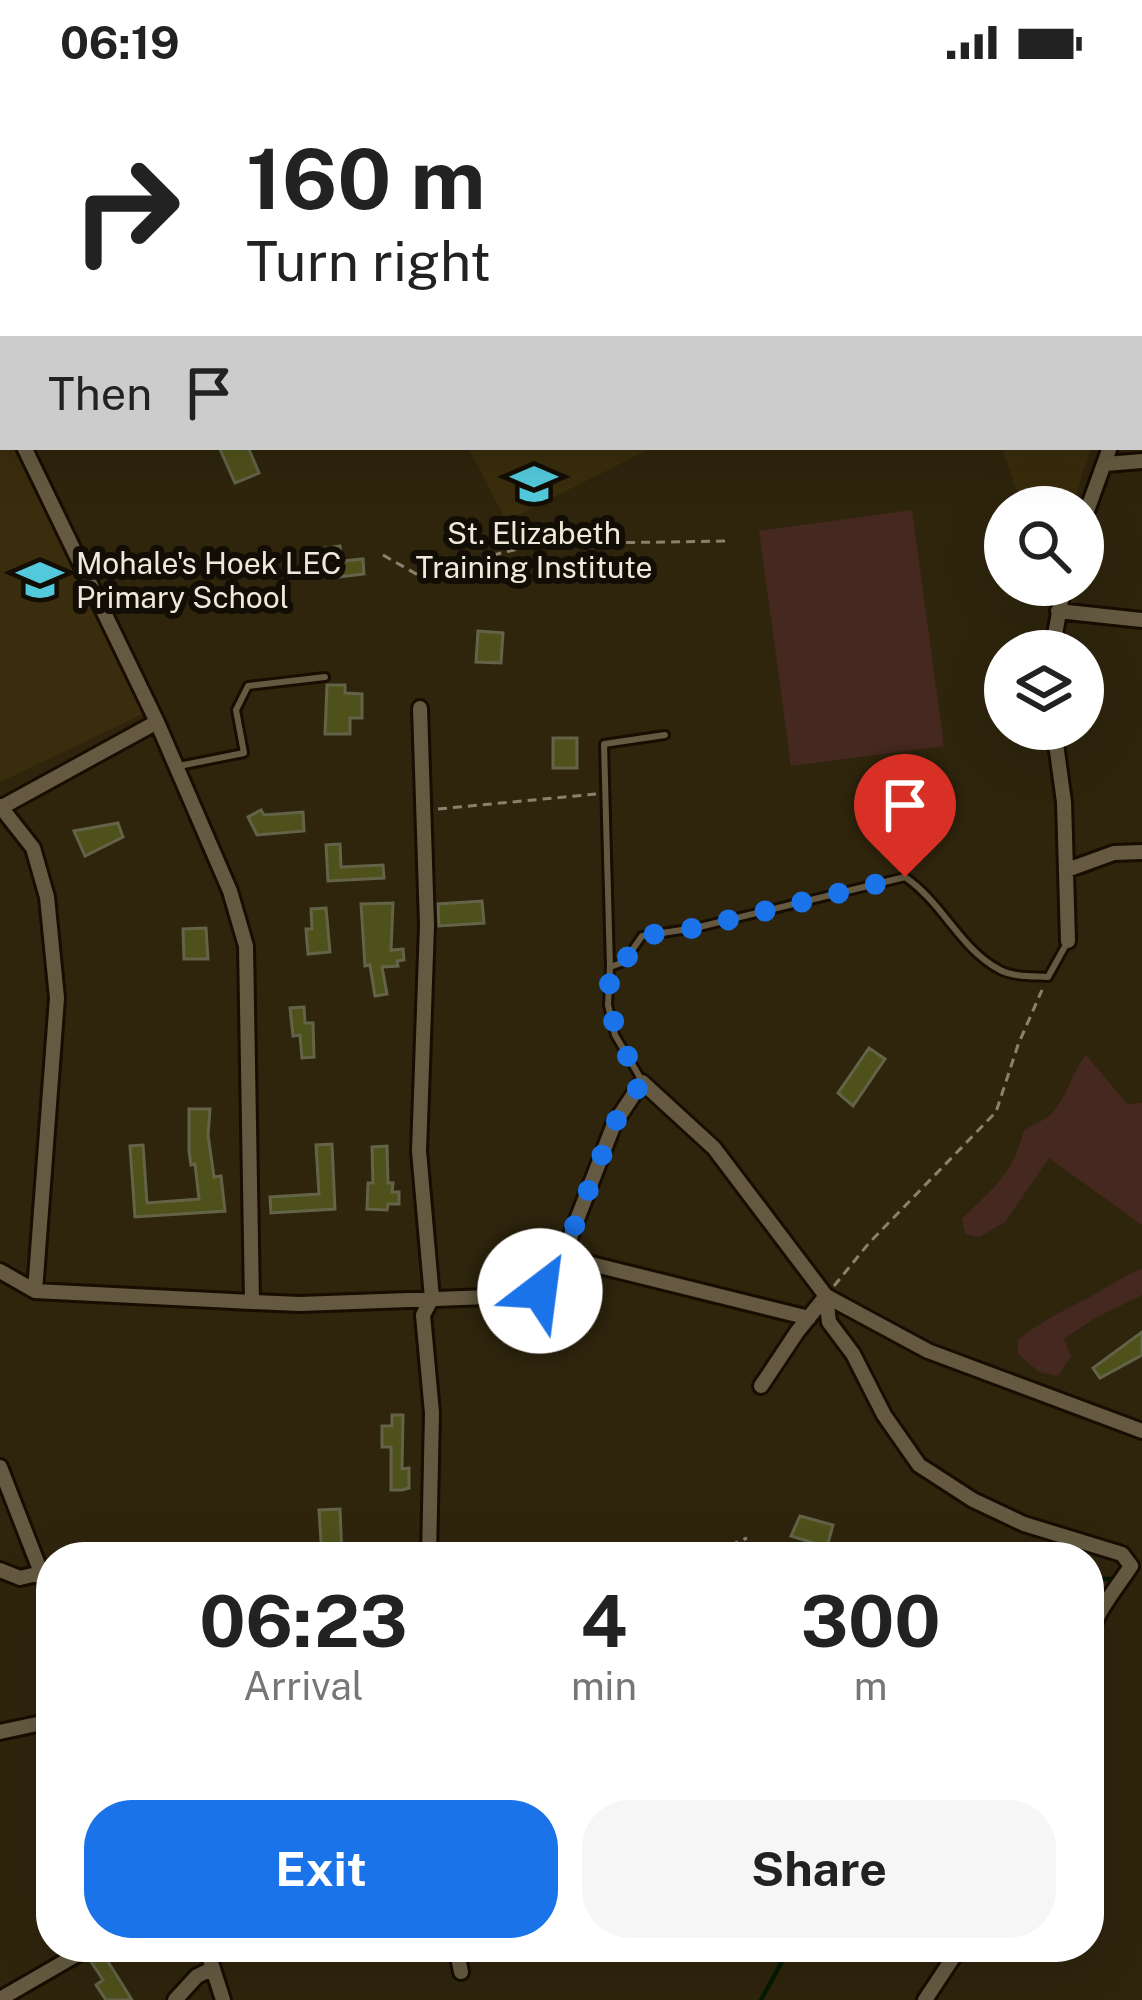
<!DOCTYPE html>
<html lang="en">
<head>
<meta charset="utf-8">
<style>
  body { margin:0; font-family:"Public Sans",sans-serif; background:#f6f6f6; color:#222; height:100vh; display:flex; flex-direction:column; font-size:45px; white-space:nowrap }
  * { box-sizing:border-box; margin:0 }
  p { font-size:39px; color:#767676 }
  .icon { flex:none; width:66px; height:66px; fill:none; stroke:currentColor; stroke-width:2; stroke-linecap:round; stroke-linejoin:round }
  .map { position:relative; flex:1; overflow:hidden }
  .side { position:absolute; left:36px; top:1458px; width:1068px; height:420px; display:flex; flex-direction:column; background:#fff; border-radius:48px; box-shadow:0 12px 48px #0002 }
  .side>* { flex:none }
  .banner { position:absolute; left:0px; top:0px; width:1143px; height:366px; box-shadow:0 12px 48px #0002; background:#fff; color:#222; overflow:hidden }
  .fabs { position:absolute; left:984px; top:402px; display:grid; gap:24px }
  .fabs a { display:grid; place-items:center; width:120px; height:120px; border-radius:50%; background:#fff; box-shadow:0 12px 48px #0002; font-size:60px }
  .pin { position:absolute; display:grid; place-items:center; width:102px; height:102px; color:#fff; margin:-123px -51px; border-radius:50% 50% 50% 0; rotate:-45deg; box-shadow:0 0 12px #0007 }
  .pin .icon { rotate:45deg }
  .me { position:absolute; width:132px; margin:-66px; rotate:30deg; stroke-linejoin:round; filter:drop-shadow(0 0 9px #0008) }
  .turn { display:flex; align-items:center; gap:42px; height:252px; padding:0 48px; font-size:54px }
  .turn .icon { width:156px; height:156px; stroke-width:2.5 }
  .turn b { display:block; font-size:84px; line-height:102px }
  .then { display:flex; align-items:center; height:114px; padding:0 48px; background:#0003; gap:24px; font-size:45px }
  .eta { display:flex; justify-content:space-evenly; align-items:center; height:204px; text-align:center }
  .eta b { font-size:72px; font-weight:700; line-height:84px }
  .cta { display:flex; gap:24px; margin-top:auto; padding:24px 48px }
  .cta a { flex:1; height:138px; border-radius:48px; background:#1a73e8; color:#fff; font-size:48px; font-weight:700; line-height:138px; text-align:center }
  .cta a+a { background:#f6f6f6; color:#222 }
  .status { display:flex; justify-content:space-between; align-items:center; height:84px; padding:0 60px; background:#fff; direction:ltr }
  .status svg { height:33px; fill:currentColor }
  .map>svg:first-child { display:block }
  .built { fill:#3a2d0d }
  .green { fill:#45281f }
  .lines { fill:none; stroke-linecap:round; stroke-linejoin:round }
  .stream { stroke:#071a00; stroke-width:4.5 }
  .building { fill:#4f511b; stroke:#626349; stroke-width:3 }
  .lane-casing { stroke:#170d00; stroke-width:12 }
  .street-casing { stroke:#170d00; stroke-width:20 }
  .path { stroke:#89816d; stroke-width:3; stroke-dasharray:9 6; stroke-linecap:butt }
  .lane { stroke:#655a41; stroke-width:6 }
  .street { stroke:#655a41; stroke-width:14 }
  .route { stroke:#1a73e8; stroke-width:21; stroke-dasharray:0 37.8 }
  .labels { text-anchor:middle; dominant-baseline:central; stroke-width:12; stroke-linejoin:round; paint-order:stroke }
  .poi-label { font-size:30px; fill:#f0e9db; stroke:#130e05 }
</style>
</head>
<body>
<div class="status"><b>06:19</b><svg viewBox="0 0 49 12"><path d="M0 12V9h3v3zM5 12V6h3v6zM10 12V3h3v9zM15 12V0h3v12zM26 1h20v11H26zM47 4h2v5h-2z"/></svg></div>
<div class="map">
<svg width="1142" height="1916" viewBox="0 0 1142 1916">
  <rect width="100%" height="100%" fill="#2f250d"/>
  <path class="built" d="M421,0H1142V259L1140,3H414Z
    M0,332L3,363H15L145,629L0,698Z
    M468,363H654L506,437Z
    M1002,363H1091L1072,423H1022Z"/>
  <path class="green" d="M912,426L944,662L791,682L759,447Z
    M1086,971L1127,1020L1142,1019V1141L1049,1074L1005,1138L979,1153L965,1150L962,1135C993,1103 1012,1093 1024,1046C1032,1041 1043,1037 1050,1031C1067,1015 1071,989 1086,971Z
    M1142,1185V1211L1095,1234L1064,1255L1071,1272L1058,1292L1039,1288L1018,1270V1256C1041,1237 1063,1227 1088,1214C1108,1204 1121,1192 1142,1185Z"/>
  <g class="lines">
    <path class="stream" d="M1089,1489L1093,1495H1118
      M761,1916L790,1863"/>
  </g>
  <path class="building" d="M219,363H248L259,389L235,399Z
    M340,462L342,477L363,475L364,490L330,494L326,464Z
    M478,547L503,549L501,579L476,578Z
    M327,601H345V609L362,610V634H350V650H325Z
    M553,654H577V684H553Z
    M261,726L264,731L303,728L304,747L257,751L248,733Z
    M118,739L123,753L85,772L74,747Z
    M340,760L341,783L383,781L384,794L328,797L326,761Z
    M482,817L484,839L439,842L438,820Z
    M393,819L391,866L403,865L404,876L397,877L398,882L382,883L387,910L375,912L370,881L365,882L361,820Z
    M326,824L330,868L308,870L306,845H312L311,825Z
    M206,844L208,875H184L183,845Z
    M304,923L305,939H313L314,973L302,974L300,951L293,952L290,924Z
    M869,964L885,975L853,1022L838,1009Z
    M189,1025H210L208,1051L214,1093L221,1092L225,1127L135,1133L130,1062L143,1061L147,1119L199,1115L195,1080L191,1081L189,1067Z
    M332,1060L335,1125L271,1129L270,1113L319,1110L316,1061Z
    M387,1062L388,1099H393L392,1108H399V1120H388L387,1126L367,1125L368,1099H373L372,1063Z
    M1142,1248V1271L1100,1294L1093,1284Z
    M392,1331H403L402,1385L409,1384V1404L402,1406H391V1363H382V1342H392Z
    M340,1425L342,1473H322L319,1426Z
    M800,1432L833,1441L827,1463L791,1452Z
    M101,1867L112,1884L132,1916H106L96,1901L103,1896L90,1876Z"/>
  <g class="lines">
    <g class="lane-casing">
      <path id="lane" d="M393,0L395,3
        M900,0L904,3
        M668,3L669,0
        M179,682L244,669L236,626L248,602L325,593
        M610,883L624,878L642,852L695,844L905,793C944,820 959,864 1000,886C1013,893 1033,892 1048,893L1068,857
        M641,995L615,951L608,921L610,883L604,660L665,651"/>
    </g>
    <g class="street-casing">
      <path id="street" d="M23,0L24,3
        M361,3L368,0
        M0,173L3,172
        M1140,295L1142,293
        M0,313L3,319
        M24,363L157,638L230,807L246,862L252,1218L300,1220L517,1212L540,1206L554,1195L614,1040L642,998L714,1064L826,1212L928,1267L1142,1347
        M1106,380L1142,377
        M1083,438L1110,363
        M1058,527L1142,536
        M1052,567L1064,501
        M420,624L427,841L419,1067L432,1214L423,1231L432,1329L429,1473
        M1054,645L1064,718L1068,857
        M0,722L33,764L47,813L57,914L35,1207
        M2,723L157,638
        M1067,786L1114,769L1142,768
        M563,1173L809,1234
        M0,1187L35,1207L252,1218
        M826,1212L829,1238L853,1270L884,1331L919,1381L973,1416L1024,1440L1122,1470L1131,1482C1118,1502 1090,1535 1089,1559C1089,1589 1097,1616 1089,1647
        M761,1302L797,1248L826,1212
        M0,1383L51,1514
        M0,1486L20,1494L41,1489
        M0,1648L51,1637
        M206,1863L223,1916
        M456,1863L461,1888
        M0,1915L90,1863
        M175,1916L197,1892L212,1885
        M925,1916L960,1863"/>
    </g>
    <path class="path" d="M253,3L254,0
      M383,471L425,495L477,475L538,460L728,457
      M438,725L596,710
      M834,1202L869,1159L996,1028L1018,961L1042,906
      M702,1473L747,1454"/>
    <use href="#lane" class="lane"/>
    <use href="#street" class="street"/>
  </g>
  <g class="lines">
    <path class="route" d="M540,1207L554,1195L614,1040L642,998C617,955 607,935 610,883L624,878L642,852L695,844L905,793"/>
  </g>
  <defs>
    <g id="university-bare" transform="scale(3.6)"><path d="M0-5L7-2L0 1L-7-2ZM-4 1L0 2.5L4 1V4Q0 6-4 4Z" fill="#53cadc" stroke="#130e05" stroke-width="2.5" paint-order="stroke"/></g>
    <g id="school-bare" transform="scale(3.6)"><path d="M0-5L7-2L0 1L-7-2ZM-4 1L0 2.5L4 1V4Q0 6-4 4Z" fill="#53cadc" stroke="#130e05" stroke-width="2.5" paint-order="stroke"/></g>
  </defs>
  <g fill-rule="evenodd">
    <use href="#university-bare" x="534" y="400"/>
    <use href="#school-bare" x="40" y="496"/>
  </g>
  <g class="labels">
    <g class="poi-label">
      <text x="534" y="449">St. Elizabeth<tspan x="534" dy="34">Training Institute</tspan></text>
      <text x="76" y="479" text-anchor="start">Mohale's Hoek LEC<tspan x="76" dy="34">Primary School</tspan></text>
    </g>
  </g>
</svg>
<div class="fabs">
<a><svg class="icon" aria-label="search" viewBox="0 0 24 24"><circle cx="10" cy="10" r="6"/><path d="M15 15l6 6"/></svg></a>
<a><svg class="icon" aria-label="layers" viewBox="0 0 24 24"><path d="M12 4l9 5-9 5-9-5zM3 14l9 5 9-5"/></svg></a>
</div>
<div class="pin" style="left:905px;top:793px;background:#d93025"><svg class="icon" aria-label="arrive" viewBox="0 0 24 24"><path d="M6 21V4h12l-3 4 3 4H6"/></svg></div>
<svg class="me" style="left:540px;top:1207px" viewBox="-20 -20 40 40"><circle r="19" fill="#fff"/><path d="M0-13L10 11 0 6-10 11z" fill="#1a73e8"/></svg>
<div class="banner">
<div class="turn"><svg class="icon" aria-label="right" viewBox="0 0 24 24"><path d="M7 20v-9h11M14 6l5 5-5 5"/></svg><div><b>160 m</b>Turn right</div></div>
<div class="then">Then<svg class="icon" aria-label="arrive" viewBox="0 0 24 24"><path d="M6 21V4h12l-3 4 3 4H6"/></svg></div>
</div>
<section class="side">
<div class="eta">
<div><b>06:23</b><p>Arrival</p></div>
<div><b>4</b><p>min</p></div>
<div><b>300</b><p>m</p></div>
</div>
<div class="cta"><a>Exit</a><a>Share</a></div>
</section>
</div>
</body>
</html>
